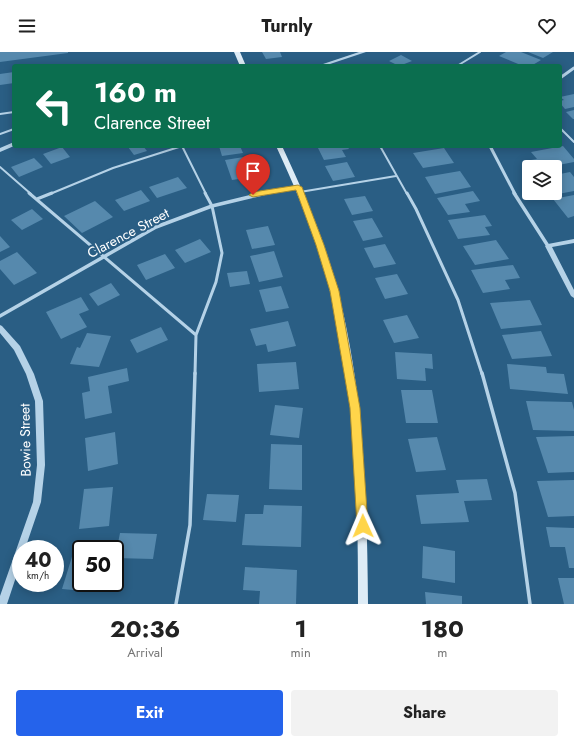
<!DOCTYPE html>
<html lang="en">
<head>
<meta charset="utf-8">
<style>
  body { margin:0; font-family:Jost,sans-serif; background:#f2f2f2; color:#222; height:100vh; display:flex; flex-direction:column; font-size:15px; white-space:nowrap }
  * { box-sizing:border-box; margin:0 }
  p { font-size:13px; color:#767676 }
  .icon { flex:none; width:22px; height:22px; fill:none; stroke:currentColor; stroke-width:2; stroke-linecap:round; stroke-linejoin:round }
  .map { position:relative; height:552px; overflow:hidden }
  .side { display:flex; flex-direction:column; background:#fff; flex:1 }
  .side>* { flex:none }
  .top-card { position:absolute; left:12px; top:12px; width:550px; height:84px; border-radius:4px; box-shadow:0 2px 10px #0003; background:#0b6e4f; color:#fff; overflow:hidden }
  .tools { position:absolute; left:522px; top:108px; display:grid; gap:8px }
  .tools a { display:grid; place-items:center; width:40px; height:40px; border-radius:4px; background:#fff; box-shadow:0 2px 10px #0003; font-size:20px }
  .speed { position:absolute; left:12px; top:488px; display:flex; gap:8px; font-size:20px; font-weight:700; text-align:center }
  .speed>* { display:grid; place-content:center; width:52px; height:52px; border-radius:50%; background:#fff; box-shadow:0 2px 10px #0003; line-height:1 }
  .speed small { font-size:10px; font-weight:400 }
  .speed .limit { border:2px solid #111; border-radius:6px; background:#fff; color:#111 }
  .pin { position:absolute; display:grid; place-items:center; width:34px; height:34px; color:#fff; margin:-41px -17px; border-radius:50% 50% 50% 0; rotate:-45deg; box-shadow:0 0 4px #0007 }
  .pin .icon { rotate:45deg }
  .me { position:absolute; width:44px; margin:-22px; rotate:359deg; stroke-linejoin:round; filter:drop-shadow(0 0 3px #0008) }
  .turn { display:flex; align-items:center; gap:14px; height:84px; padding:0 16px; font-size:18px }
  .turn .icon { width:52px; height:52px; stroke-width:2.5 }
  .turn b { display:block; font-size:28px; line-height:34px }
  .eta { display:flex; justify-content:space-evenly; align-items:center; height:68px; text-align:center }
  .eta b { font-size:24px; font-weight:700; line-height:28px }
  .button { display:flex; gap:8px; margin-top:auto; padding:8px 16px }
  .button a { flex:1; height:46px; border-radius:4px; background:#2563eb; color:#fff; font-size:16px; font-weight:700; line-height:46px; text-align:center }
  .button a+a { background:#f2f2f2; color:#222 }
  header { display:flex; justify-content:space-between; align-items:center; height:52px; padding:0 16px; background:#fff; font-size:18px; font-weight:700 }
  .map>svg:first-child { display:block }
  .building { fill:#5689ad }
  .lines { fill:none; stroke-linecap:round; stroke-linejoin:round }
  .service-far2 { stroke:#b5d2e7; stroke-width:2 }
  .service-far1 { stroke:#b5d2e7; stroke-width:3 }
  .service { stroke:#b5d2e7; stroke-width:3.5 }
  .minor-far1 { stroke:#b5d2e7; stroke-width:3 }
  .minor { stroke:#b5d2e7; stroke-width:3.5 }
  .tertiary { fill:#b5d2e7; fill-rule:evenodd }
  .secondary { fill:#deecf6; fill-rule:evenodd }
  .route { fill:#ffd54a; stroke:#a68a30 }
  .labels { text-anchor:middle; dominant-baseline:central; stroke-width:4; stroke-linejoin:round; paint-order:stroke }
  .street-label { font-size:14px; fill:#fff; stroke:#2a5e84 }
</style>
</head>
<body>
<header><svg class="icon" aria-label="menu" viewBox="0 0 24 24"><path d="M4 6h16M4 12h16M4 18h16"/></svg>Turnly<svg class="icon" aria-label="heart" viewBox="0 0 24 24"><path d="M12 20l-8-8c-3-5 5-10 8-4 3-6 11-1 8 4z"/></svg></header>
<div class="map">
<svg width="574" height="552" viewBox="0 0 574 552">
  <rect width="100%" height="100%" fill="#2a5e84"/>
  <path class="building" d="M0,0H68V1L0,10Z
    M262,0H280L282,5L266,7Z
    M506,0H521L541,8L531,14H523L499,4Z
    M528,0H553L543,6Z
    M401,3L412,9L399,14L389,9Z
    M14,20V31L0,33V22Z
    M574,42V55L565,57L560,51V49L564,48L560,45Z
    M574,58V67H573L566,60Z
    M130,94H143L147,99L134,103L128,95Z
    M219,94H240L243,101L222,104Z
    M317,94H347L349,97L342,98L346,105L324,108Z
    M563,94L574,107V110L548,115H537L531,108L537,107L531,100Z
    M62,95L70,105L51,112L43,102Z
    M444,96L454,111L423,116L413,101Z
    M244,105L252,125L232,128L225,108Z
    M34,106L43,115L19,125L11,115Z
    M347,110L355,125L333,129L325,114Z
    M460,119L471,135L435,142L425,125Z
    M570,120L574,125V139L553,143L552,141H555V123Z
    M178,125L187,136L157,146L149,135Z
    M141,138L150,149L124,159L115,148Z
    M473,139L480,149L465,152L470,160L448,163L437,146Z
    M574,143V164L568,166L553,147Z
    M365,144L373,159L352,163L344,147Z
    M95,149L113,165L82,181L64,164Z
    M32,157L43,167L22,178L11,168Z
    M485,163L492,174L485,175L490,183L458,187L448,168Z
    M372,166L383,185L363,189L353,169Z
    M268,174L275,193L252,197L246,178Z
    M0,184L10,195L0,200Z
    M200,187L211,200L185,211L175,198Z
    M496,188L509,207L475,213L463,194Z
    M385,192L396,212L374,216L364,196Z
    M274,199L283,225L259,230L250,204Z
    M17,200L37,221L14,233L0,217V209Z
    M165,202L175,216L146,228L137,213Z
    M513,213L520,226L505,228L510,237L483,241L471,218Z
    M247,219L250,232L230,235L227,221Z
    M397,222L408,242L385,247L375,226Z
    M111,231L120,243L98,254L89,242Z
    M281,234L289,256L266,260L259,238Z
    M81,245L89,258L79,262L87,275L61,287L46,260Z
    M530,248L542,273L501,277L490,251Z
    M407,263L419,286L394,291L383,268Z
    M288,269L296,294L268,300L266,292L256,294L250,277Z
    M161,275L168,288L137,301L130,288Z
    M541,279L552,304L512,307L502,283Z
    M87,281L111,284L99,315L70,312L77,295L80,296Z
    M395,300L432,302L433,317L425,316L426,329L397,327Z
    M296,310L299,337L259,340L257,312Z
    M507,312L546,315L547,321L564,322L568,342L510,337Z
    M127,316L129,329L108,334L112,361L85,367L82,341L90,339L88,325Z
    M401,338H432L438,371H406Z
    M526,349L572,350L574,358V379L533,378Z
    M275,353L303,356L299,386L270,383Z
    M115,380L118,412L88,419L85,386Z
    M574,384V420L548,421L536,385Z
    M437,385L446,418L416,420L408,387Z
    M271,392L302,393V438L269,437Z
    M487,427L492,448L464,449L469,470L421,472L416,443L459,441L456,428Z
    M574,428V464L548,465L537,429Z
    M113,435L109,474L79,477L84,437Z
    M207,442L239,443L236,470L203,468Z
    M264,453L302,454L301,495L242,493L245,462H263Z
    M546,475L574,476V516H569L565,495H550Z
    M120,481L157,482L153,507L115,506Z
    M423,494L455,499V531L422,526Z
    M75,495L81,496V531H98L95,540L62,537Z
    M245,515L297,518L296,552H259L260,539L243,538Z
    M558,526H574V552H564Z
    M425,540L462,544V552H426Z"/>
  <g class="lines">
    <path class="service-far2" d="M457,14L480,0
      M0,62L14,60
      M560,76L574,90
      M0,82L14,77
      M182,94L206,142
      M380,94L407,142
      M0,115L31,142
      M300,140L396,124
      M50,142L113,116L182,94"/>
    <path class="service-far1" d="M29,141L196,283
      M407,141L416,157L458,248L482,322
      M37,147L52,141
      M195,322L196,283L216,230L222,201L212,154L205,141"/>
    <path class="service" d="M482,321L515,441L530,552
      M176,552L190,473L195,321"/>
    <path class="minor-far1" d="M560,26L574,16
      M490,94L515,142
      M260,142L298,135"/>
    <path class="minor" d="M514,141L548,194
      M0,264L156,175L212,154L266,141"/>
    <path class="tertiary" d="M359,0H366L324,14H317Z
      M14,90V94L0,100V96Z
      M574,187V191L552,195L574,238V246L571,244L545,194L548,192Z
      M0,273L2,274L20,294L34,322L43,349L45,413L41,450L25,497H21V510L7,552H0V544L33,450L37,413L35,349L26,322L14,298L0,281Z"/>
    <path class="secondary" d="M234,0H240L246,14H240Z
      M276,94H282C301,135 320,177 333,221C364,329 367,441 368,552H358C358,441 356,329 325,221C313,177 295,135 276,94Z"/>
  </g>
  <path class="route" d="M298,133L302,135L324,193L339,239L360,356L368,474L367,477L363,479L359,477L357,474L350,356L330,239L316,193L296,138L253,145L249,143L253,140Z"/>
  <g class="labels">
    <g class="street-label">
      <text transform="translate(128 181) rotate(-28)">Clarence Street</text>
      <text transform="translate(25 388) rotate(-91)">Bowie Street</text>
    </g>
  </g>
</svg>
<div class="tools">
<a><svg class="icon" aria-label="layers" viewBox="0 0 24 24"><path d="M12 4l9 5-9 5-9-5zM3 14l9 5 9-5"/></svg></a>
</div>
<div class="speed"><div>40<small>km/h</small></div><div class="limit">50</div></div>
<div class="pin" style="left:253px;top:143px;background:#d93025"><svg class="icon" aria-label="arrive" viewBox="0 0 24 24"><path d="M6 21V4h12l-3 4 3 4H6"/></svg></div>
<svg class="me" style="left:363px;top:474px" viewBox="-20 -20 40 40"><path d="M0-17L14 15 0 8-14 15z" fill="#ffd54a" stroke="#fff" stroke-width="4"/></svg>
<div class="top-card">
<div class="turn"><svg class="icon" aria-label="left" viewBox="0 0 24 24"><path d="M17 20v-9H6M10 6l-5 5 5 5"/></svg><div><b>160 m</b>Clarence Street</div></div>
</div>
</div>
<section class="side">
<div class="eta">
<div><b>20:36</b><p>Arrival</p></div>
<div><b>1</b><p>min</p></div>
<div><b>180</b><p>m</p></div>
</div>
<div class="button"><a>Exit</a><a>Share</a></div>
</section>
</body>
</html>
